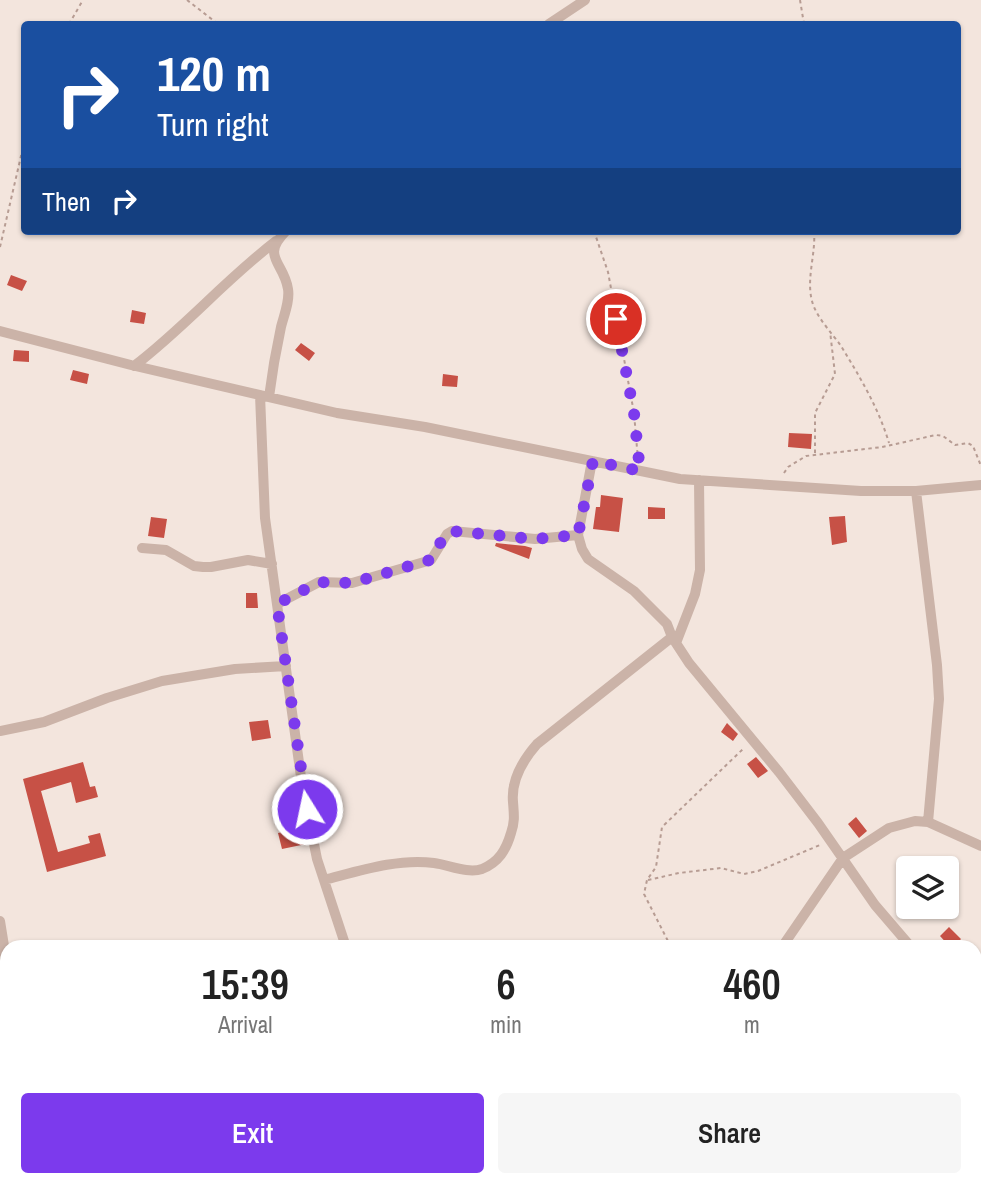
<!DOCTYPE html>
<html lang="en">
<head>
<meta charset="utf-8">
<style>
  body { margin:0; font-family:"Archivo Narrow",sans-serif; background:#f6f6f6; color:#222; height:100vh; display:flex; flex-direction:column; font-size:26px; white-space:nowrap }
  * { box-sizing:border-box; margin:0 }
  p { font-size:23px; color:#767676 }
  .icon { flex:none; width:38px; height:38px; fill:none; stroke:currentColor; stroke-width:2; stroke-linecap:round; stroke-linejoin:round }
  .map { position:relative; flex:1; overflow:hidden }
  .panel { position:absolute; left:0px; top:940px; width:982px; height:247px; display:flex; flex-direction:column; background:#fff; border-radius:21px 21px 0 0; box-shadow:0 2px 5px #0004 }
  .panel>* { flex:none }
  .hud { position:absolute; left:21px; top:21px; width:940px; height:214px; border-radius:7px; box-shadow:0 2px 5px #0004; background:#1a4fa0; color:#fff; overflow:hidden }
  .tools { position:absolute; left:896px; top:856px; display:grid; gap:14px }
  .tools a { display:grid; place-items:center; width:63px; height:63px; border-radius:7px; background:#fff; box-shadow:0 2px 5px #0004; font-size:35px }
  .pin { position:absolute; display:grid; place-items:center; width:60px; height:60px; color:#fff; margin:-30px; border:4px solid #fff; border-radius:50%; box-shadow:0 2px 7px #0007 }
  .me { position:absolute; width:77px; margin:-38px; rotate:350deg; stroke-linejoin:round; filter:drop-shadow(0 0 5px #0008) }
  .turn { display:flex; align-items:center; gap:24px; height:147px; padding:0 21px; font-size:32px }
  .turn .icon { width:91px; height:91px; stroke-width:2.5 }
  .turn b { display:block; font-size:49px; line-height:60px }
  .then { display:flex; align-items:center; height:66px; padding:0 21px; background:#0003; gap:14px; font-size:26px }
  .eta { display:flex; justify-content:space-evenly; align-items:center; height:119px; text-align:center }
  .eta b { font-size:42px; font-weight:600; line-height:49px }
  .primary-button { display:flex; gap:14px; margin-top:auto; padding:14px 21px }
  .primary-button a { flex:1; height:80px; border-radius:7px; background:#7c3aed; color:#fff; font-size:28px; font-weight:600; line-height:80px; text-align:center }
  .primary-button a+a { background:#f6f6f6; color:#222 }
  .map>svg:first-child { display:block }
  .building { fill:#c75146 }
  .lines { fill:none; stroke-linecap:round; stroke-linejoin:round }
  .path { stroke:#b79c93; stroke-width:2; stroke-dasharray:3.5 3.5; stroke-linecap:butt }
  .minor { stroke:#cbb3a8; stroke-width:10 }
  .route { stroke:#7c3aed; stroke-width:12; stroke-dasharray:0 21.6 }
</style>
</head>
<body>
<div class="map">
<svg width="981" height="1185" viewBox="0 0 981 1185">
  <rect width="100%" height="100%" fill="#f3e5dd"/>
  <path class="building" d="M11,275L27,281L22,291L7,285Z
    M132,310L146,313L144,324L130,322Z
    M301,343L315,353L309,361L295,350Z
    M14,350L29,351V362L13,361Z
    M73,370L89,374L87,384L70,380Z
    M443,374L458,376L457,387L442,386Z
    M789,433L812,434L811,449L788,447Z
    M601,495L623,498L619,532L593,529L596,507H600Z
    M648,507L665,508V519H648Z
    M845,516L847,542L832,545L829,517Z
    M151,517L167,519L164,538L148,536Z
    M496,543L525,546L532,548L529,559L495,546Z
    M246,593H257L258,608H246Z
    M268,720L271,738L252,741L249,722Z
    M727,723L738,734L733,741L721,732Z
    M756,757L768,771L758,778L747,764Z
    M83,762L90,787L95,786L98,797L76,803L71,782L41,791L58,852L90,843L88,836L100,833L106,856L47,872L23,779Z
    M856,817L867,831L859,838L848,824Z
    M303,828L306,844L282,849L278,833Z
    M949,927L961,939L954,947H950L940,936Z"/>
  <g class="lines">
    <path class="path" d="M187,0L218,24
      M800,0L804,24
      M69,24L83,0
      M594,231L608,272L634,413L638,460
      M814,231C816,254 806,278 812,301C816,317 832,333 841,346C860,377 879,409 889,443
      M0,247L24,143
      M815,453V413L835,374L830,331
      M784,473L788,467L806,456L882,447L936,435L943,436L955,445L968,443L973,446L981,466
      M648,880L679,873L721,868L744,874L758,871L820,845
      M671,947L644,894L647,880L656,867L662,827L744,748"/>
    <path class="minor" d="M549,24L585,0
      M0,331L131,365L337,413L425,427L680,479L861,491H916L981,485
      M134,366C184,328 225,280 276,241
      M260,395L265,518L302,784L317,859L346,947
      M269,397C272,373 276,350 281,327C284,315 290,301 288,289C284,262 260,257 286,231
      M592,461L578,535L582,549L588,559L634,591L667,624L672,637L689,663L779,772L818,823L875,905L911,947
      M916,491L937,665L939,699L928,822
      M142,548L166,550L194,566L203,567H211L248,560L272,564
      M277,604L319,582L352,583L431,560L447,534L452,531L535,539L578,535
      M676,643L695,594L700,570L699,480
      M0,731L44,722L107,698L162,681L235,669L286,666
      M324,880C359,871 398,858 434,863C449,865 468,874 482,869C499,862 506,850 511,833C515,821 514,815 513,802C511,780 523,760 537,744L672,637
      M0,921L5,952L0,1078
      M782,947L843,858L889,828L915,821L928,822L981,846
      M975,1018L981,1024
      M0,1145L2,1185
      M975,1165L981,1157
      M404,1180L406,1185
      M761,1180L770,1185
      M787,1185L793,1180
      M968,1185V1180"/>
  </g>
  <g class="lines">
    <path class="route" d="M307,809L277,604L319,582L352,583L430,560L444,537L452,531L535,539L578,535L593,461L640,471L634,413L616,319"/>
  </g>
</svg>
<div class="tools">
<a><svg class="icon" aria-label="layers" viewBox="0 0 24 24"><path d="M12 4l9 5-9 5-9-5zM3 14l9 5 9-5"/></svg></a>
</div>
<div class="pin" style="left:616px;top:319px;background:#d93025"><svg class="icon" aria-label="arrive" viewBox="0 0 24 24"><path d="M6 21V4h12l-3 4 3 4H6"/></svg></div>
<svg class="me" style="left:307px;top:809px" viewBox="-20 -20 40 40"><circle r="17" fill="#7c3aed" stroke="#fff" stroke-width="3"/><path d="M0-11L8 9 0 5-8 9z" fill="#fff"/></svg>
<div class="hud">
<div class="turn"><svg class="icon" aria-label="right" viewBox="0 0 24 24"><path d="M7 20v-9h11M14 6l5 5-5 5"/></svg><div><b>120 m</b>Turn right</div></div>
<div class="then">Then<svg class="icon" aria-label="right" viewBox="0 0 24 24"><path d="M7 20v-9h11M14 6l5 5-5 5"/></svg></div>
</div>
<section class="panel">
<div class="eta">
<div><b>15:39</b><p>Arrival</p></div>
<div><b>6</b><p>min</p></div>
<div><b>460</b><p>m</p></div>
</div>
<div class="primary-button"><a>Exit</a><a>Share</a></div>
</section>
</div>
</body>
</html>
